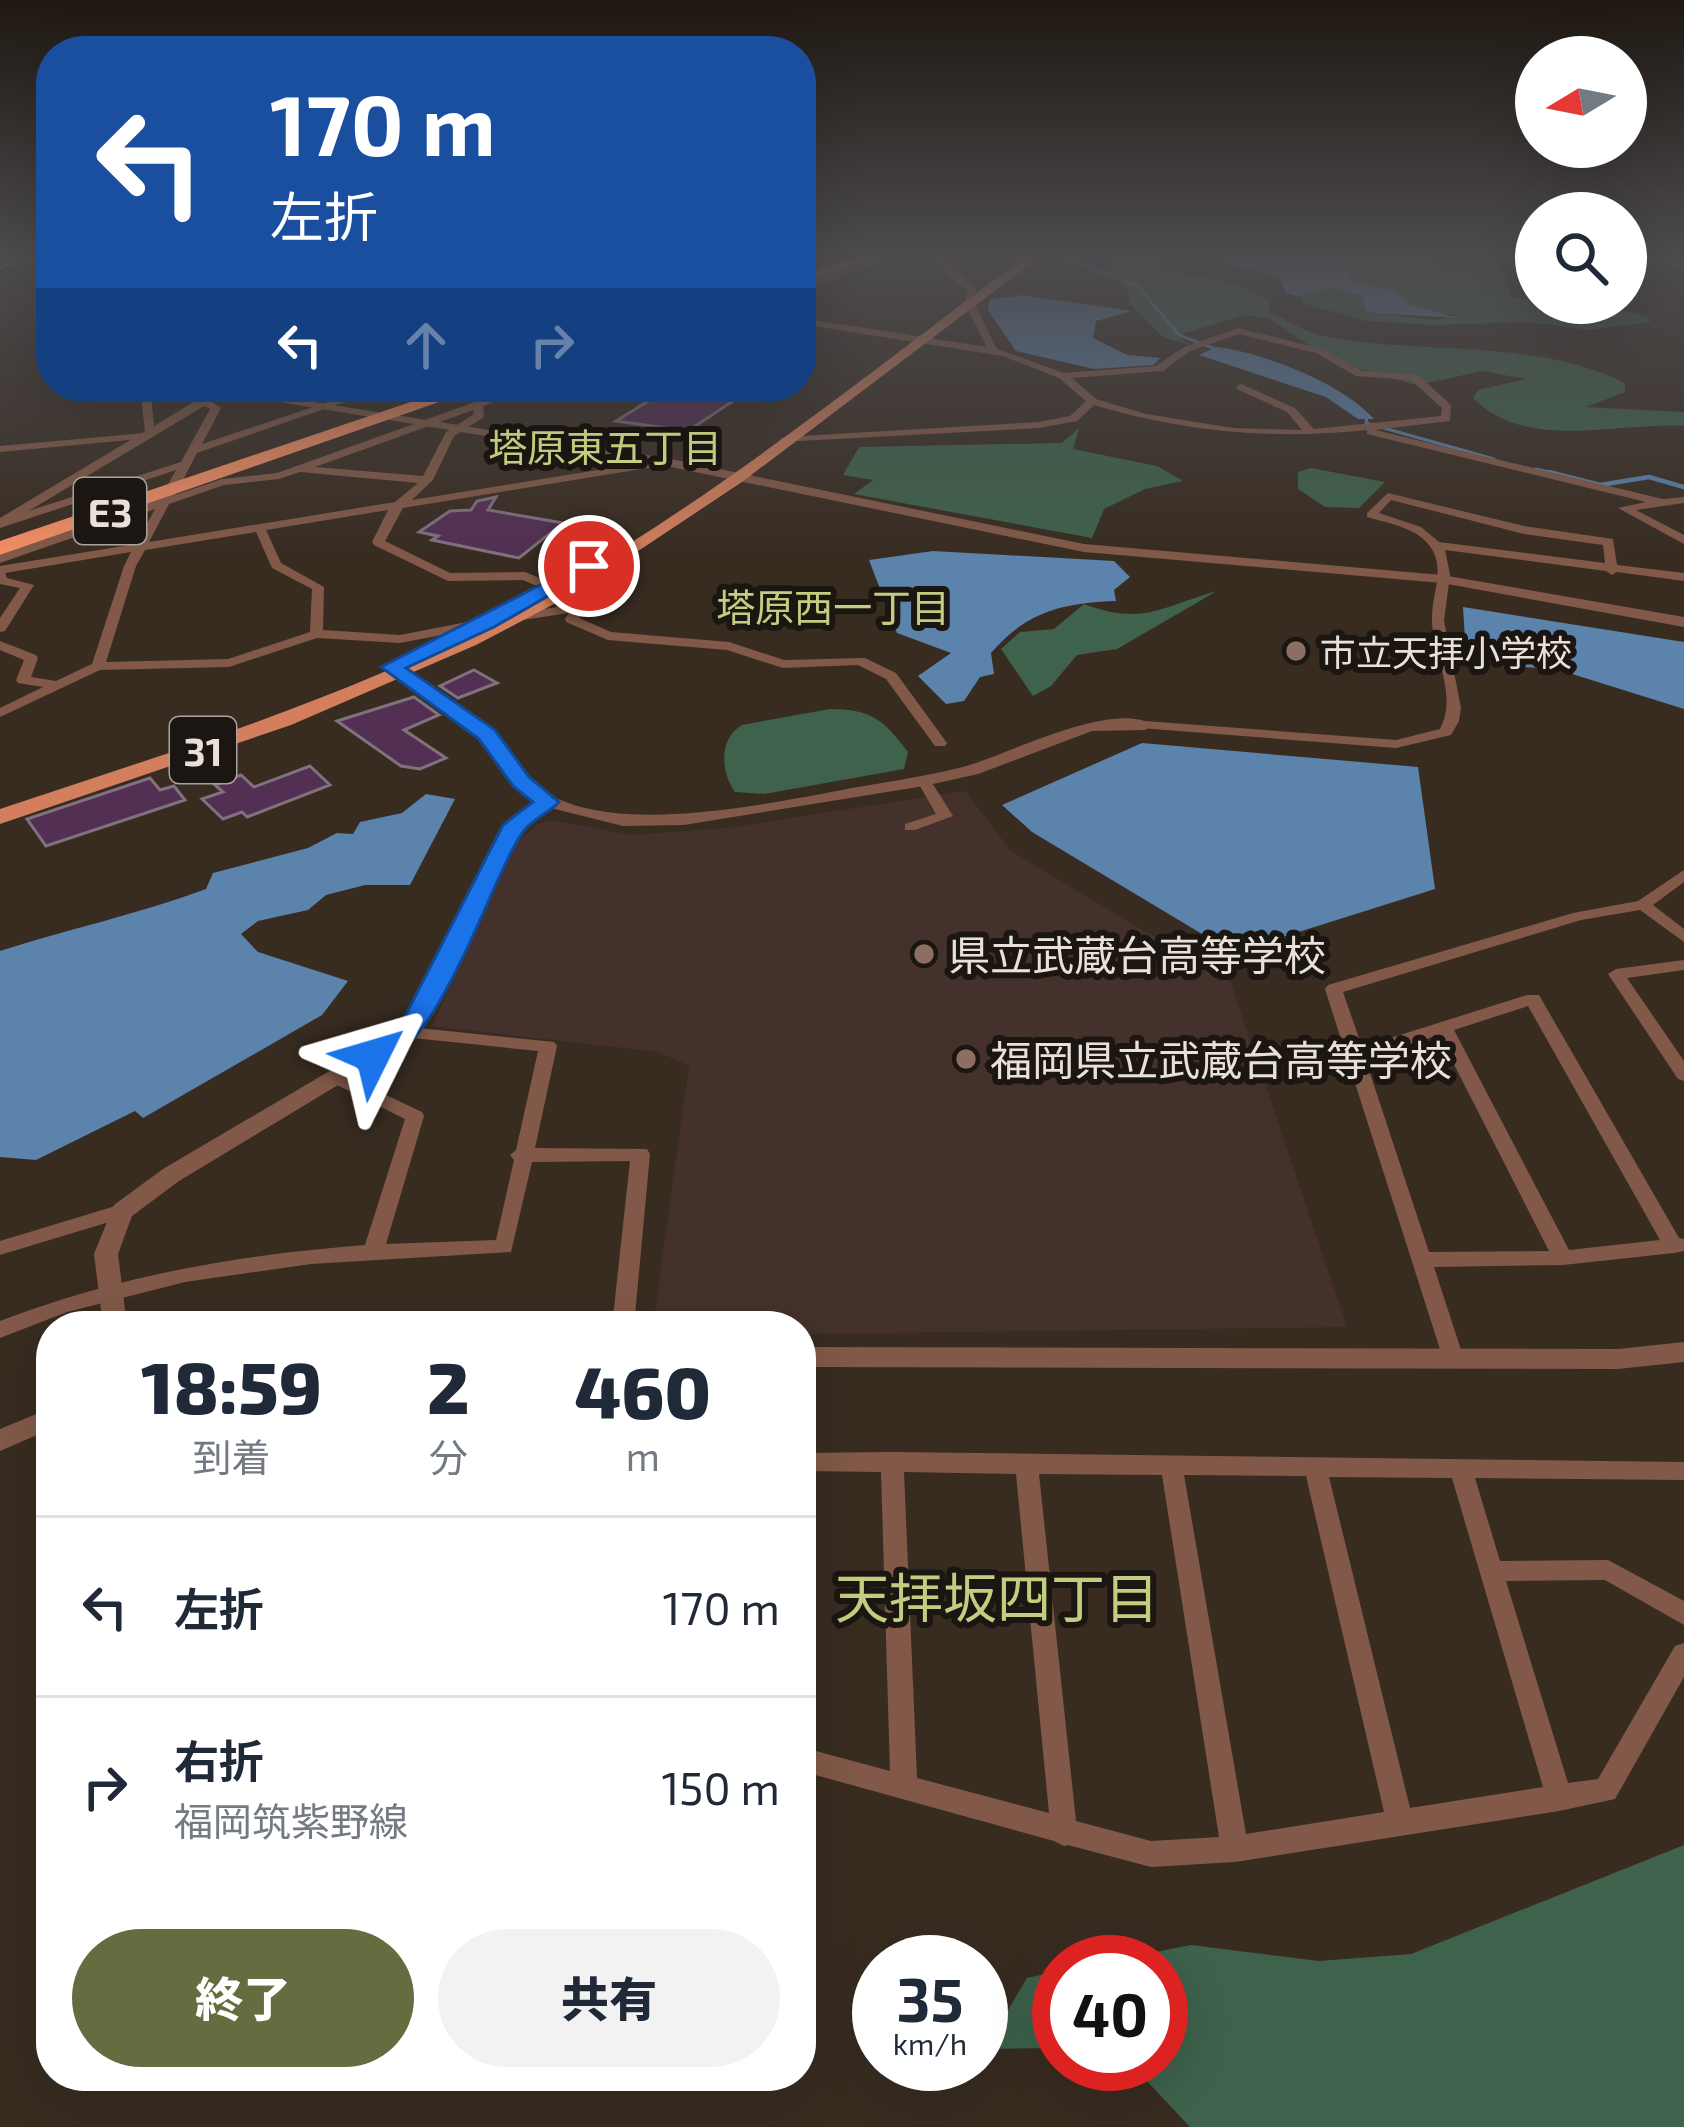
<!DOCTYPE html>
<html lang="ja">
<head>
<meta charset="utf-8">
<style>
  body { margin:0; font-family:"Exo 2","Noto Sans JP",sans-serif; background:#f2f2f3; color:#1f2937; height:100vh; display:flex; flex-direction:column; font-size:45px; white-space:nowrap }
  * { box-sizing:border-box; margin:0 }
  p { font-size:39px; color:#747a83 }
  .icon { flex:none; width:66px; height:66px; fill:none; stroke:currentColor; stroke-width:2; stroke-linecap:round; stroke-linejoin:round }
  .map { position:relative; flex:1; overflow:hidden }
  .sheet { position:absolute; left:36px; top:1311px; width:780px; height:780px; display:flex; flex-direction:column; background:#fff; border-radius:48px; box-shadow:0 12px 48px #0002 }
  .sheet>* { flex:none }
  .top-card { position:absolute; left:36px; top:36px; width:780px; height:366px; border-radius:48px; box-shadow:0 12px 48px #0002; background:#1a4fa0; color:#fff; overflow:hidden }
  .needle { width:78px; rotate:260deg }
  .controls { position:absolute; left:1515px; top:36px; display:grid; gap:24px }
  .controls a { display:grid; place-items:center; width:132px; height:132px; border-radius:50%; background:#fff; box-shadow:0 12px 48px #0002; font-size:60px }
  .speed { position:absolute; left:852px; top:1935px; display:flex; gap:24px; font-size:60px; font-weight:700; text-align:center }
  .speed>* { display:grid; place-content:center; width:156px; height:156px; border-radius:50%; background:#fff; box-shadow:0 12px 48px #0002; line-height:1 }
  .speed small { font-size:30px; font-weight:400 }
  .speed .limit { border:18px solid #d22; background:#fff; color:#111 }
  .pin { position:absolute; display:grid; place-items:center; width:102px; height:102px; color:#fff; margin:-51px; border:6px solid #fff; border-radius:50%; box-shadow:0 3px 12px #0007 }
  .me { position:absolute; width:132px; margin:-66px; rotate:50deg; stroke-linejoin:round; filter:drop-shadow(0 0 9px #0008) }
  .turn { display:flex; align-items:center; gap:42px; height:252px; padding:0 36px; font-size:54px }
  .turn .icon { width:156px; height:156px; stroke-width:2.5 }
  .turn b { display:block; font-size:84px; line-height:102px }
  .lanes { display:flex; align-items:center; height:114px; padding:0 36px; background:#0003; justify-content:center; gap:60px; direction:ltr }
  .lanes .off { opacity:.35 }
  .eta { display:flex; justify-content:space-evenly; align-items:center; height:204px; text-align:center }
  .eta b { font-size:72px; font-weight:800; line-height:84px }
  .cta { display:flex; gap:24px; margin-top:auto; padding:24px 36px }
  .cta a { flex:1; height:138px; border-radius:72px; background:#636d3f; color:#fff; font-size:48px; font-weight:800; line-height:138px; text-align:center }
  .cta a+a { background:#f2f2f3; color:#1f2937 }
  ul { padding:0; list-style:none }
  li { display:flex; align-items:center; gap:36px; height:180px; padding:0 36px; border-top:3px solid #e0e1e3 }
  li div { flex:1 }
  li b { display:block; font-size:45px }
  li em { font-style:normal }
  .map>svg:first-child { display:block }
  .education { fill:#44312b }
  .green { fill:#3e624b }
  .water { fill:#5b83ab }
  .lines { fill:none; stroke-linecap:round; stroke-linejoin:round }
  .stream-far1 { stroke:#5b83ab; stroke-width:3 }
  .stream { stroke:#5b83ab; stroke-width:4.5 }
  .building { fill:#532f53; stroke:#7f717e; stroke-width:3 }
  .minor-tunnel { stroke:#52473d; stroke-width:12; stroke-dasharray:12 6; stroke-linecap:butt }
  .minor { fill:#825948; fill-rule:evenodd }
  .tertiary { fill:#825948; fill-rule:evenodd }
  .primary { fill:#d37f5d; fill-rule:evenodd }
  .motorway { fill:#f38e64; fill-rule:evenodd }
  .rail-casing { stroke:#c7bfb7; stroke-width:6 }
  .rail { stroke:#1b1611; stroke-width:3; stroke-dasharray:10; stroke-linecap:butt }
  .route { fill:#1a73e8; stroke:#114b97; stroke-width:3 }
  .education-dot { fill:#8d6e63; stroke:#1b1611; stroke-width:4.5 }
  .labels { text-anchor:middle; dominant-baseline:central; stroke-width:12; stroke-linejoin:round; paint-order:stroke }
  .far-poi-label { font-size:36px; fill:#e8e0d9; stroke:#1b1611; text-anchor:start }
  .far-neighbourhood-label { font-size:39px; fill:#c4cc7f; stroke:#1b1611 }
  .shield { fill:#1b1611; stroke:#aaa39d; stroke-width:3 }
  .shield-label { font-size:39px; font-weight:bold; fill:#e8e0d9 }
  .poi-label { font-size:42px; fill:#e8e0d9; stroke:#1b1611; text-anchor:start }
  .near-neighbourhood-label { font-size:54px; fill:#c4cc7f; stroke:#1b1611 }
</style>
</head>
<body>
<div class="map">
<svg width="1684" height="2127" viewBox="0 0 1684 2127">
  <rect width="100%" height="100%" fill="#382c21"/>
  <path class="education" d="M965,791L1011,851L1231,983L1347,1327L801,1334V1326H653L689,1066L659,1052L432,1026L517,843L538,824L550,820L632,835L727,828Z"/>
  <path class="green" d="M1111,259H1160V269L1236,284L1270,301V312C1288,320 1300,330 1320,335C1422,357 1528,336 1625,383V392L1586,407L1684,412V426C1619,422 1525,452 1473,398L1478,390L1526,379L1482,371L1417,385L1332,361L1269,318L1244,315L1176,336L1191,345L1163,337L1129,303L1127,289L1105,268Z
    M1340,259H1425C1436,271 1457,270 1473,267L1467,259H1486L1507,275L1510,297L1589,303L1647,316L1650,322L1589,330L1529,322L1434,325L1366,321L1302,303L1301,297C1324,285 1339,288 1364,297L1365,309L1374,313L1437,320L1457,315L1429,312L1409,305L1397,291L1353,281Z
    M1079,428L1073,449L1157,466L1183,481L1145,489L1104,509L1092,538L854,494L873,480L843,475L859,447L1062,443Z
    M1311,468L1385,482L1359,508L1325,507L1298,489V472Z
    M1217,591L1117,649L1077,655L1051,686L1033,696L1001,649L1020,632L1054,629L1084,604C1143,626 1161,607 1217,591Z
    M830,709C871,709 884,720 908,752L904,769L764,794L735,792C720,771 719,738 742,725Z
    M1684,1845V2127H1190L1131,2064H1161V1962H1105L1191,1945L1319,1961L1411,1954Z
    M1059,1971V2048L985,2049L1027,1978Z"/>
  <path class="water" d="M1340,259L1353,281L1397,291L1409,305L1459,318L1374,313L1365,310L1363,297C1339,288 1324,285 1301,297L1286,293L1279,277L1217,261Z
    M1022,295L1132,311L1096,321L1093,338L1127,355L1160,358L1154,365L1094,369L1016,351L988,310L990,300Z
    M1216,347C1263,352 1343,384 1374,419H1358L1326,397L1199,355Z
    M933,551L1114,561L1130,577L1114,590L1116,601C1063,603 1027,611 991,653L994,674L980,677L964,701L946,704L918,676L951,653L897,633L869,560Z
    M1463,607L1684,642V709L1553,668L1511,667L1466,656Z
    M1142,743L1418,767L1435,889L1267,942L1227,949L1032,832L1002,805Z
    M426,794L455,799L410,885H365L326,895L308,910L258,921L241,934L258,952L348,981L322,1015L143,1118L135,1111L36,1160L0,1157V951C69,929 138,914 206,889L213,873L308,848L337,833L353,834L360,822L402,813Z"/>
  <g class="lines">
    <path class="stream-far1" d="M1065,259L1137,285L1179,335L1218,350
      M1367,415L1366,423L1494,459
      M1536,469L1561,475"/>
    <path class="stream" d="M1549,472L1600,485L1649,477L1684,487"/>
  </g>
  <path class="building" d="M671,387H754L688,431L616,421Z
    M496,497L488,510L563,523L519,558L432,540L438,536L419,532L450,511L471,510L477,501Z
    M474,670L497,683L458,698L440,686Z
    M414,697L439,715L404,730L446,758L420,769L401,766L337,721Z
    M310,766L330,785L247,817L242,812L223,819L202,799L223,792L215,785L241,775L254,787Z
    M150,778L160,790L174,786L185,800L46,846L27,819Z"/>
  <g class="lines">
    <path class="minor-tunnel" d="M543,584L568,598"/>
    <path class="minor" d="M51,259V265L0,266V260Z
      M805,259H819L801,267V261Z
      M878,259H893L801,290V284Z
      M1655,259H1669L1684,264V270Z
      M970,302L975,305L997,349L1064,373L1156,366L1184,347L1238,328L1322,349L1362,371L1418,375L1451,405L1450,421L1375,430L1663,499L1684,497V503L1636,510L1684,535V544L1618,508L1646,502L1367,434V430C1273,440 1184,432 1094,405L1077,421L1039,428L780,442L779,440L784,437L1039,422L1070,416L1086,401L1059,378L1003,356L801,324V318L987,347L965,305ZM1239,334L1316,353L1356,376L1411,380L1442,408L1441,416L1314,429L1295,408L1241,384L1236,387L1237,389L1287,412L1302,430L1233,428L1146,414L1096,399L1072,378L1163,371L1190,351Z
      M140,387H150L155,434L151,438L0,452V446L145,433Z
      M373,387H388L197,453L175,495L222,479L277,473L517,387H532L483,406L484,417L454,436L433,480L412,500L666,459L672,462L666,465L403,508L385,541L450,573L525,572L547,581V587H539L523,580L448,581L374,545L372,542L388,510L266,530L281,563L324,587L323,630L400,635L488,618L493,619V625L400,643L317,638L229,667L100,670L0,717V708L43,687L18,683L16,680L24,660L0,650V641L36,655L38,658L31,677L56,681L92,664L124,566L131,552L5,573L7,578L34,585L5,631L0,632V618L20,588L0,584V566L136,544L155,509L0,563V555L160,499L176,470L0,528V520L181,462L210,409L201,404V400H209L221,408L202,444ZM473,410L474,414L446,432L423,476L315,467ZM300,472L418,483L395,502L149,542L169,504L224,485L279,479ZM256,532L272,568L312,589L310,632L228,659L106,662L136,566L145,550Z
      M1388,493L1524,526L1613,539L1617,565L1684,573V581L1617,572L1612,575L1606,571L1445,550L1450,574L1444,621L1461,708L1459,721L1451,735L1396,748L1140,728V722L1145,721L1396,740L1440,729C1459,693 1431,654 1432,617C1432,595 1444,572 1433,551C1421,528 1390,524 1367,517V513ZM1391,500L1524,534L1603,545L1605,563L1439,542L1421,527L1379,513Z
      M624,549L634,552C626,583 601,597 579,618L611,632L729,642L784,660L865,658L896,673L947,743L945,746H935L886,679L858,665L783,668L727,650L608,640L566,622L565,619L569,613L516,621L510,617L516,613C571,605 601,607 624,549Z
      M924,777L929,778L953,816L915,830H905V824L936,814L917,781Z
      M1684,870V882L1653,905L1684,929V942L1640,910L1581,920L1343,992L1362,1047L1527,995H1539L1679,1238L1684,1239V1251L1674,1253L1563,1265L1434,1267L1464,1359L1461,1365L1453,1367L1445,1365L1325,989L1328,985L1573,913L1638,901ZM1528,1006L1660,1240L1569,1250L1454,1030ZM1439,1035L1549,1251L1429,1252L1365,1058Z
      M1684,960V970L1627,978L1684,1061V1081L1678,1079L1608,974L1616,969Z
      M409,1027L554,1042L557,1046L535,1148L647,1149L650,1154L634,1326H612L630,1161L532,1162L511,1252L311,1264L185,1282L67,1312L0,1338V1321C121,1275 237,1255 365,1245L405,1119L331,1082L328,1078L337,1072L422,1112L424,1116L386,1244L496,1240L514,1160L510,1155L516,1150L538,1051L403,1037L400,1033L403,1029Z
      M122,1204L129,1206L132,1211L129,1216L0,1255V1241Z
      M892,1452L1684,1462V1480L1475,1478L1500,1561L1608,1560L1684,1601V1625L1605,1580L1506,1581L1568,1783L1598,1779L1675,1646L1684,1643V1677L1615,1799L1559,1811L1235,1862L1151,1867L1068,1845L1064,1846L1054,1841L801,1771V1747L890,1771L881,1472L801,1471V1453ZM904,1472L1016,1474L1049,1813L917,1778ZM1039,1474L1162,1475L1219,1837L1151,1841L1076,1821ZM1184,1475L1306,1476L1384,1812L1246,1834ZM1329,1477L1452,1478L1543,1787L1410,1808Z"/>
    <path class="tertiary" d="M927,259H939L976,287L974,307L965,305L967,290Z
      M219,387L666,458L1084,544L1442,575L1684,617V627L1442,583L1084,552L666,466L226,393L0,528V518Z
      M391,662C413,671 480,717 495,735C507,748 515,766 528,779C600,849 791,797 882,783C909,778 936,774 963,767C1007,755 1113,699 1153,725L1145,730L1092,731L978,774L924,786L684,825L623,826L551,808L521,828L416,1038L179,1181L132,1216L118,1254L127,1326H103L94,1254L114,1205L163,1169L401,1029L505,825L537,802L515,786L481,739L385,670V664Z
      M1684,1342V1362L1618,1369L801,1367V1347L1618,1349Z
      M51,1408V1429L0,1451V1429Z"/>
    <path class="primary" d="M1022,259H1037L742,482L575,593L476,645L291,725L0,824V809C190,746 384,686 559,586C722,493 871,371 1022,259Z"/>
    <path class="motorway" d="M846,259H873L801,283V273Z
      M455,387H482L0,555V541Z"/>
    <g class="rail-casing">
      <path id="rail" d="M0,266L16,259"/>
    </g>
    <use href="#rail" class="rail"/>
  </g>
  <linearGradient id="sky" x2="0" y2="1"><stop stop-color="#1f1812"/><stop offset="0.46" stop-color="#4d4b4e"/><stop offset="1" stop-color="#4d4b4e" stop-opacity="0"/></linearGradient>
  <rect width="1684" height="557" fill="url(#sky)"/>
  <path class="route" d="M589,560L598,566L595,569L494,627L406,668L495,730L529,777L559,802C549,813 531,820 523,832C490,877 431,1080 364,1062V1049L399,1028L503,825L533,802L513,786L479,739L381,667Z"/>
  <g class="education-dot">
    <circle cx="1296" cy="651" r="12"/>
    <circle cx="924" cy="954" r="12"/>
    <circle cx="966" cy="1059" r="12"/>
  </g>
  <g class="labels">
    <g class="far-poi-label">
      <text x="1320" y="651">市立天拝小学校</text>
    </g>
    <g class="far-neighbourhood-label">
      <text x="605" y="446">塔原東五丁目</text>
      <text x="833" y="606">塔原西一丁目</text>
    </g>
    <g class="shield">
      <rect x="74" y="478" width="72" height="66" rx="9"/>
      <rect x="170" y="717" width="66" height="66" rx="9"/>
    </g>
    <g class="shield-label">
      <text x="110" y="511">E3</text>
      <text x="203" y="750">31</text>
    </g>
    <g class="poi-label">
      <text x="948" y="954">県立武蔵台高等学校</text>
      <text x="990" y="1059">福岡県立武蔵台高等学校</text>
    </g>
    <g class="near-neighbourhood-label">
      <text x="997" y="1596">天拝坂四丁目</text>
    </g>
  </g>
</svg>
<div class="controls">
<a><svg class="needle" viewBox="-14 -14 28 28"><path d="M0-13l5 13h-10z" fill="#e53935"/><path d="M0 13l5-13h-10z" fill="#747a83"/></svg></a>
<a><svg class="icon" aria-label="search" viewBox="0 0 24 24"><circle cx="10" cy="10" r="6"/><path d="M15 15l6 6"/></svg></a>
</div>
<div class="speed"><div>35<small>km/h</small></div><div class="limit">40</div></div>
<div class="pin" style="left:589px;top:566px;background:#d93025"><svg class="icon" aria-label="arrive" viewBox="0 0 24 24"><path d="M6 21V4h12l-3 4 3 4H6"/></svg></div>
<svg class="me" style="left:373px;top:1056px" viewBox="-20 -20 40 40"><path d="M0-17L14 15 0 8-14 15z" fill="#1a73e8" stroke="#fff" stroke-width="4"/></svg>
<div class="top-card">
<div class="turn"><svg class="icon" aria-label="left" viewBox="0 0 24 24"><path d="M17 20v-9H6M10 6l-5 5 5 5"/></svg><div><b>170 m</b>左折</div></div>
<div class="lanes"><svg class="icon" aria-label="left" viewBox="0 0 24 24"><path d="M17 20v-9H6M10 6l-5 5 5 5"/></svg><svg class="icon off" aria-label="ahead" viewBox="0 0 24 24"><path d="M12 20V5M6 11l6-6 6 6"/></svg><svg class="icon off" aria-label="right" viewBox="0 0 24 24"><path d="M7 20v-9h11M14 6l5 5-5 5"/></svg></div>
</div>
<section class="sheet">
<div class="eta">
<div><b>18:59</b><p>到着</p></div>
<div><b>2</b><p>分</p></div>
<div><b>460</b><p>m</p></div>
</div>
<ul>
<li><svg class="icon" aria-label="left" viewBox="0 0 24 24"><path d="M17 20v-9H6M10 6l-5 5 5 5"/></svg><div><b>左折</b></div><em>170 m</em></li>
<li><svg class="icon" aria-label="right" viewBox="0 0 24 24"><path d="M7 20v-9h11M14 6l5 5-5 5"/></svg><div><b>右折</b><p>福岡筑紫野線</p></div><em>150 m</em></li>
</ul>
<div class="cta"><a>終了</a><a>共有</a></div>
</section>
</div>
</body>
</html>
